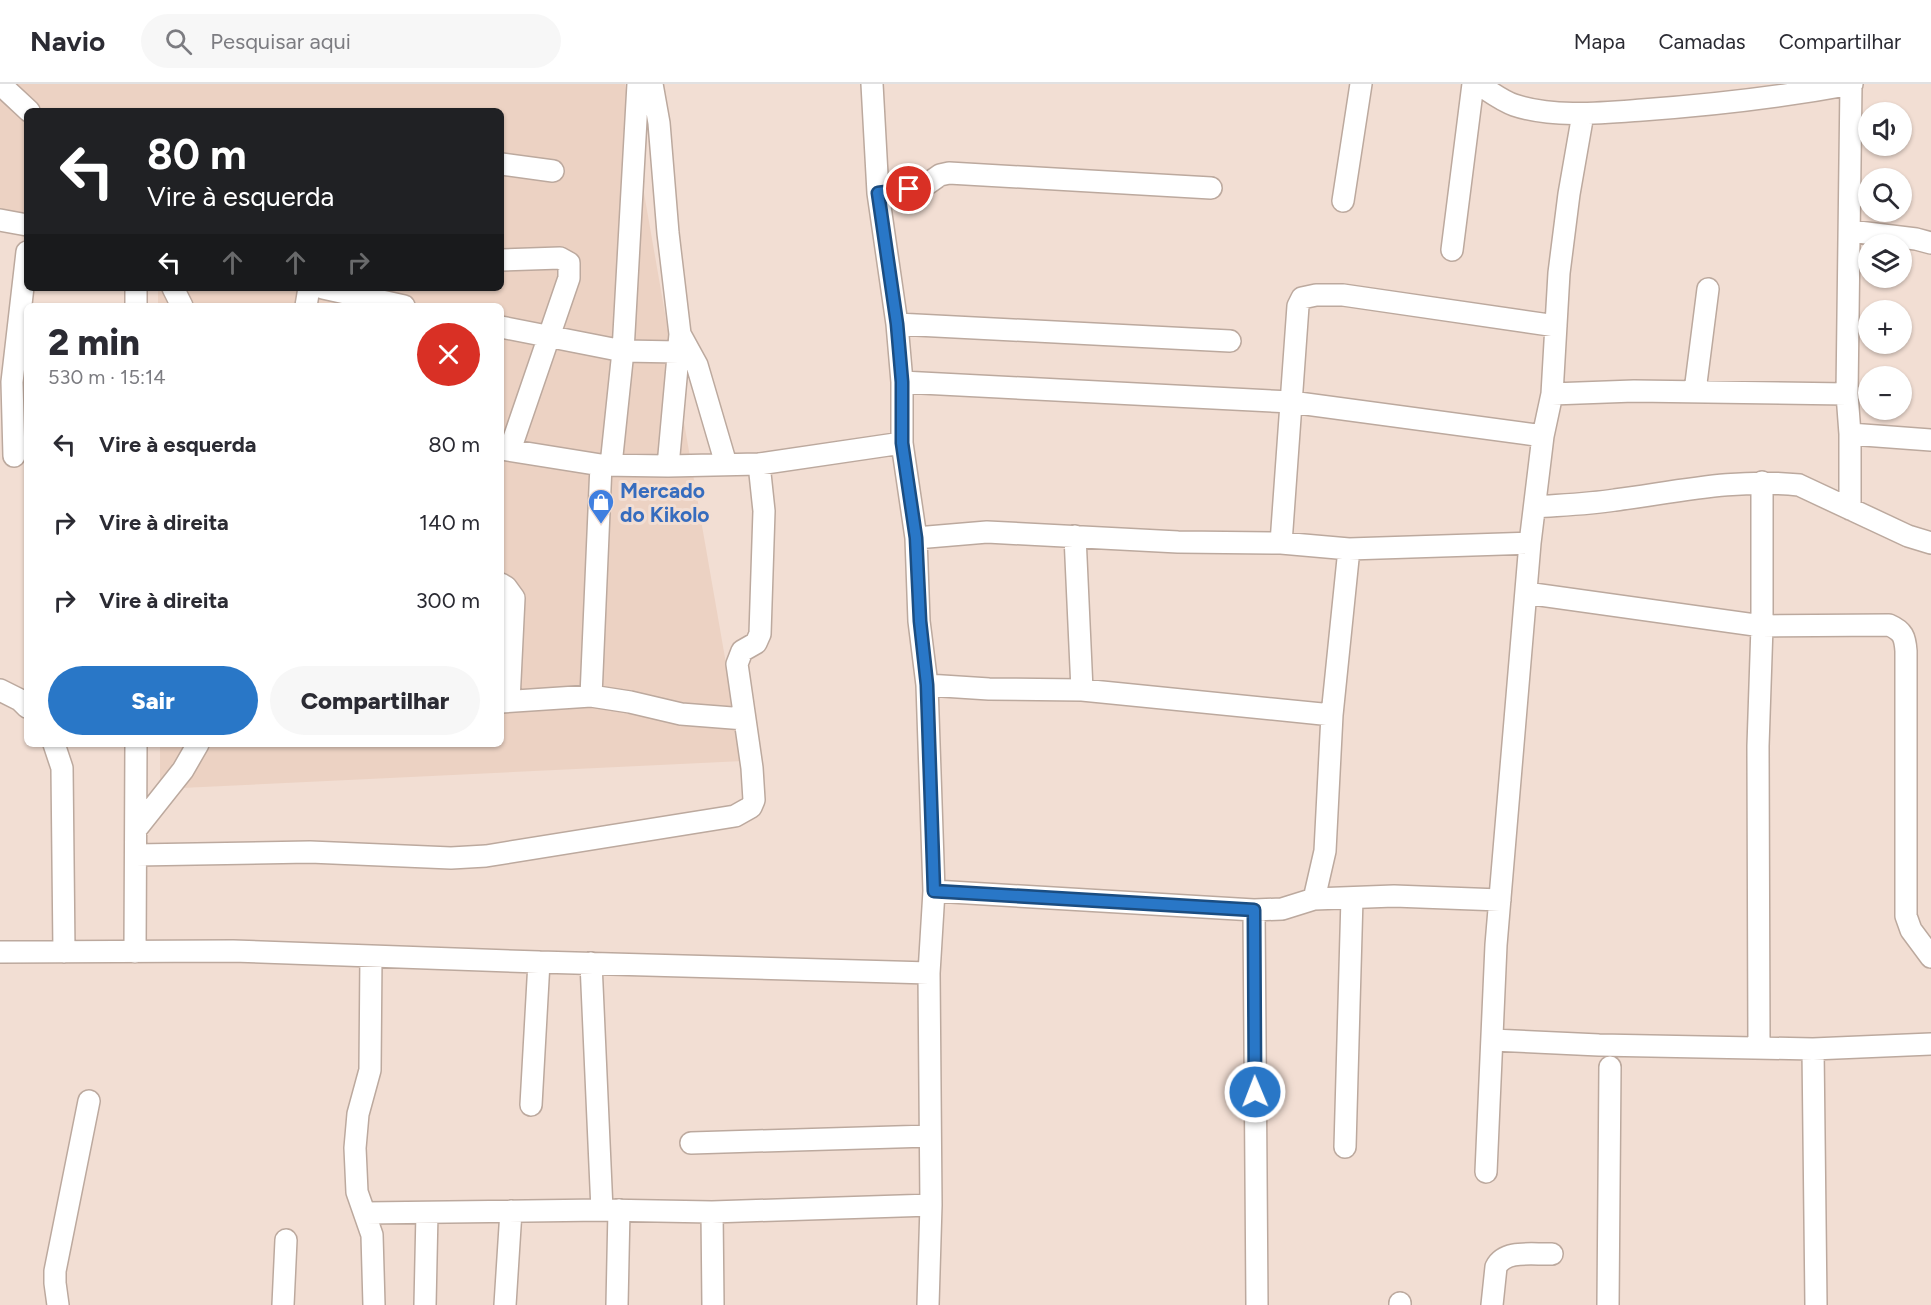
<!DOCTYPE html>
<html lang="pt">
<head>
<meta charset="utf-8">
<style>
  body { margin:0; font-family:Figtree,sans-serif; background:#f7f7f7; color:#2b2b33; height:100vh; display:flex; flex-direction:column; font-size:22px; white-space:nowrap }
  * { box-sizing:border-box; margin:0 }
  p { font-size:20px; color:#7c7c81 }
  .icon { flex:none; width:33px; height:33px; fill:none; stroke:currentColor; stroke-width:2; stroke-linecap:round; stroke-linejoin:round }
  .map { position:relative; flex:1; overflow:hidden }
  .details { position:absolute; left:24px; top:219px; width:480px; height:444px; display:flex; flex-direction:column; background:#fff; border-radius:9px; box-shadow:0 2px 4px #0004 }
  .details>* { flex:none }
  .guide { position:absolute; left:24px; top:24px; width:480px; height:183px; border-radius:9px; box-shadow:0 2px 4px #0004; background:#202124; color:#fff; overflow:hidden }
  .tools { position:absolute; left:1858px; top:18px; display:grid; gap:12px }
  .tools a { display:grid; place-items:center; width:54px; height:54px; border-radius:50%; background:#fff; box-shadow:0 2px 4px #0004; font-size:30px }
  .pin { position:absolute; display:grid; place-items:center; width:51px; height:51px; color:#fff; margin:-26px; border:3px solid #fff; border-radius:50%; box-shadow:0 2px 6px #0007 }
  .me { position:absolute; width:66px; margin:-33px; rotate:359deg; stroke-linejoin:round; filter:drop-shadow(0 0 4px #0008) }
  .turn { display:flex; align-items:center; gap:21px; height:126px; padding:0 24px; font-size:27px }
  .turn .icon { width:78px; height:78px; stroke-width:2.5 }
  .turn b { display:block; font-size:42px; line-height:51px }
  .lanes { display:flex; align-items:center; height:57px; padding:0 24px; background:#0003; justify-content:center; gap:30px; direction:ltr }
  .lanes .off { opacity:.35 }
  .round { display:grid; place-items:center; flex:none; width:63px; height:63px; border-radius:32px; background:#f7f7f7 }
  .headline { display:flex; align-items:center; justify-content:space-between; height:102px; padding:0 24px }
  h1 { font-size:36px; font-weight:800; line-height:45px }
  .primary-button { display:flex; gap:12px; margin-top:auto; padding:12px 24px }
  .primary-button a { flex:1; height:69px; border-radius:36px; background:#2977c7; color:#fff; font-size:24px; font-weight:800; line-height:69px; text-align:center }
  .primary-button a+a { background:#f7f7f7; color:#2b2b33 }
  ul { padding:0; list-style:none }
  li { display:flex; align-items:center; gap:18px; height:78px; padding:0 24px }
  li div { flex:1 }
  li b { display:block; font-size:22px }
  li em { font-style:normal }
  header { display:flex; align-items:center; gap:36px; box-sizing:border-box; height:84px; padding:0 30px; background:#fff; border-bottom:2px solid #e1e1e2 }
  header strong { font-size:28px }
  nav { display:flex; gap:33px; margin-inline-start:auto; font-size:21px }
  .search { width:420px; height:54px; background:#f7f7f7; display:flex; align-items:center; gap:15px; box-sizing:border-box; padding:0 21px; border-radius:33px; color:#7c7c81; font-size:22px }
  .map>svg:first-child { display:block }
  .built { fill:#ecd2c3 }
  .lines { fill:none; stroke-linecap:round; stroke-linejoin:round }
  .minor-casing { stroke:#bca99e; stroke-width:24 }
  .minor { stroke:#fff; stroke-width:21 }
  .route-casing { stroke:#1b4d81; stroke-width:15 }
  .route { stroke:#2977c7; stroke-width:10 }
  .labels { text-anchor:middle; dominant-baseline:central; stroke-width:6; stroke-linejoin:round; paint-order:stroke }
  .shop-label { font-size:21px; font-weight:bold; fill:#366cbe; stroke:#f2ded3; text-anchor:start }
</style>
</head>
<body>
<header>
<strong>Navio</strong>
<div class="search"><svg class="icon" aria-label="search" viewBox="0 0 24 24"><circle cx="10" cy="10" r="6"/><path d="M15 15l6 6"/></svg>Pesquisar aqui</div>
<nav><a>Mapa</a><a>Camadas</a><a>Compartilhar</a></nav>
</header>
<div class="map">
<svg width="1931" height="1221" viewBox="0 0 1931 1221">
  <rect width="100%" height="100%" fill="#f2ded3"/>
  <path class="built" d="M0,0H625L743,677L160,705V660H501V222H158V204H501V27H27V132L0,126Z"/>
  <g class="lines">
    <g class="minor-casing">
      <path id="minor" d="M0,0L29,27
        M652,0L659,39L668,149L680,250L668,382
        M872,0L878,109L897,240L902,298V359L916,454L919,537L927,601L934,807L929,889L931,1121L928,1221
        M1478,0C1489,7 1502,17 1514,21C1552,34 1602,29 1642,26C1713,21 1782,13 1852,0
        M501,80L553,87
        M878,109L923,103L940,91L949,89L1211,104
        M1343,117L1361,0
        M0,136L27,141
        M1850,147L1916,155L1931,159
        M1452,166L1473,0
        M501,176L560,174L569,179V194L510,366
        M136,204V222
        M173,204L182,222
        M323,204L404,222
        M306,222L309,204
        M897,240L1230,257
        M501,243L623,267L679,268
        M680,250L697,281L726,380
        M902,298L1291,318L1543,352
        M1695,307L1708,205
        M1552,310L1634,307L1847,310
        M1850,350L1931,356
        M501,365L601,381L668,382L759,380L902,359
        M14,372L12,298L27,168
        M611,381L623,267L638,0
        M1536,423C1562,421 1589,420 1615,416C1676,408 1737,394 1799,401L1908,452L1931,459
        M1850,425V350L1847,310L1851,0
        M1075,452L1082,606
        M916,454L987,448L1178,458L1281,459L1349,465L1530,459
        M1281,459L1298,222L1302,214L1316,211H1343L1556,242
        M501,500L506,503L514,514L509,617
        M1526,509L1762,542L1889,541C1903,547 1905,553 1906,567V832L1911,846L1931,873
        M927,601L989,605L1082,606L1332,631
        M0,606L20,616L27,623
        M591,612L601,381
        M501,618L591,612L630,618L681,630L745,635
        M54,660L62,684L64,868
        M137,744L183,686L198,660
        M136,771L310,768L451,774L486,772L735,732L751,723L754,716L752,684L737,580L742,567L756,559L760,550L764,427L759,380
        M934,807L1254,826L1282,825L1314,815L1325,767L1332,631L1349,465
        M1314,815L1394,812L1500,816
        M1254,826L1257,1221
        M0,868L233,867L539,878L929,889
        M135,868L136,660
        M371,872L370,986L358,1030L355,1064L357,1108L372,1151L374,1221
        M591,879L602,1126
        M1492,956L1599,961L1813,965L1931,960
        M1759,963L1758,662L1762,542V398
        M1813,965L1816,1221
        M531,1021L539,878
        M691,1059L929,1052
        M1345,1063L1352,814
        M1486,1088L1496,861L1530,459L1543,352L1552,310L1559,189L1569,110L1583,30
        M712,1128L713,1221
        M366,1129L602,1126L712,1128L931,1121
        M58,1221L55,1199V1187L89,1017
        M283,1221L286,1156
        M425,1221L427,1129
        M505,1221L511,1127
        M617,1221L619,1126
        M1400,1221V1219
        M1492,1221L1496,1183C1505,1165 1534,1171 1552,1170
        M1608,1221L1610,983"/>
    </g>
    <use href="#minor" class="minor"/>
  </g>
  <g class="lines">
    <g class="route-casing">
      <path id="route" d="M909,105L878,109L897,240L902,298V359L916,454L920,537L927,601L934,807L1254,826L1255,1008"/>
    </g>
    <use href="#route" class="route"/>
  </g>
  <defs>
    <g id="shop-pin" transform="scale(1.35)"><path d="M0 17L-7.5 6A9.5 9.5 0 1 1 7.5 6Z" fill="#3f7fe0" stroke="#f2ded3"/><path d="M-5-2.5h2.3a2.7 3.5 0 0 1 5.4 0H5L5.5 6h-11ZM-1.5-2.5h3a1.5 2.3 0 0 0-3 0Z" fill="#fff"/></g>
  </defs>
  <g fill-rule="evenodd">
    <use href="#shop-pin" x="601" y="418"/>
  </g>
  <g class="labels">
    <g class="shop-label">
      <text x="620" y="406">Mercado<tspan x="620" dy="24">do Kikolo</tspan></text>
    </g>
  </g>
</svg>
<div class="tools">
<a><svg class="icon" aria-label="sound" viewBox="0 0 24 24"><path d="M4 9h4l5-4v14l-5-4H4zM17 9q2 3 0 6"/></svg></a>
<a><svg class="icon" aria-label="search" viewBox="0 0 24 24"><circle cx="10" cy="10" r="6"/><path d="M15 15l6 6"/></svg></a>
<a><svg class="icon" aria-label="layers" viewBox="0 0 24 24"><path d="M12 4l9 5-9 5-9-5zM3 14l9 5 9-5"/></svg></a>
<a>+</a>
<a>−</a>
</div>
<div class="pin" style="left:909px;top:105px;background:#d93025"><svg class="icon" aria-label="arrive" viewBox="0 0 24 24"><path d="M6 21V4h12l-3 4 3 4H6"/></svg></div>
<svg class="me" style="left:1255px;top:1008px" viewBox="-20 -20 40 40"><circle r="17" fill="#2977c7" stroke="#fff" stroke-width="3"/><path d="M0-11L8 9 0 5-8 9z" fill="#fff"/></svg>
<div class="guide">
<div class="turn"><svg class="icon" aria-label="left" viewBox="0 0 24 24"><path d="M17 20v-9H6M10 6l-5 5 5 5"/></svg><div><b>80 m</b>Vire à esquerda</div></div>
<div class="lanes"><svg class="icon" aria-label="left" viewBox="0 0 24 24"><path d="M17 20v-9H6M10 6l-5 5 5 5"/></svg><svg class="icon off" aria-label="ahead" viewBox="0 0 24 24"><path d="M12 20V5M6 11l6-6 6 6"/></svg><svg class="icon off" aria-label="ahead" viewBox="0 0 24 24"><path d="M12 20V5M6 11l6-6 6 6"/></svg><svg class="icon off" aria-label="right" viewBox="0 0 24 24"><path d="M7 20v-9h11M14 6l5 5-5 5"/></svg></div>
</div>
<section class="details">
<div class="headline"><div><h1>2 min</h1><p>530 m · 15:14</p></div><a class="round" style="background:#d93025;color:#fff"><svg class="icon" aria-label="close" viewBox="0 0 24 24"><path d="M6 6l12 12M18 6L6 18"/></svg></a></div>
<ul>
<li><svg class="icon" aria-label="left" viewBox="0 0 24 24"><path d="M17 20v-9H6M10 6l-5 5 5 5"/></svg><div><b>Vire à esquerda</b></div><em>80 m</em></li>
<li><svg class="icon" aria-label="right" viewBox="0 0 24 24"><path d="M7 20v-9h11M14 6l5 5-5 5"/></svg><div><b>Vire à direita</b></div><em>140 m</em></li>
<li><svg class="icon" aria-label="right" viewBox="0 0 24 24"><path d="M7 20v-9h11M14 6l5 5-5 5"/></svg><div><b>Vire à direita</b></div><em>300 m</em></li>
</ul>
<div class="primary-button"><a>Sair</a><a>Compartilhar</a></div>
</section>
</div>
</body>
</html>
